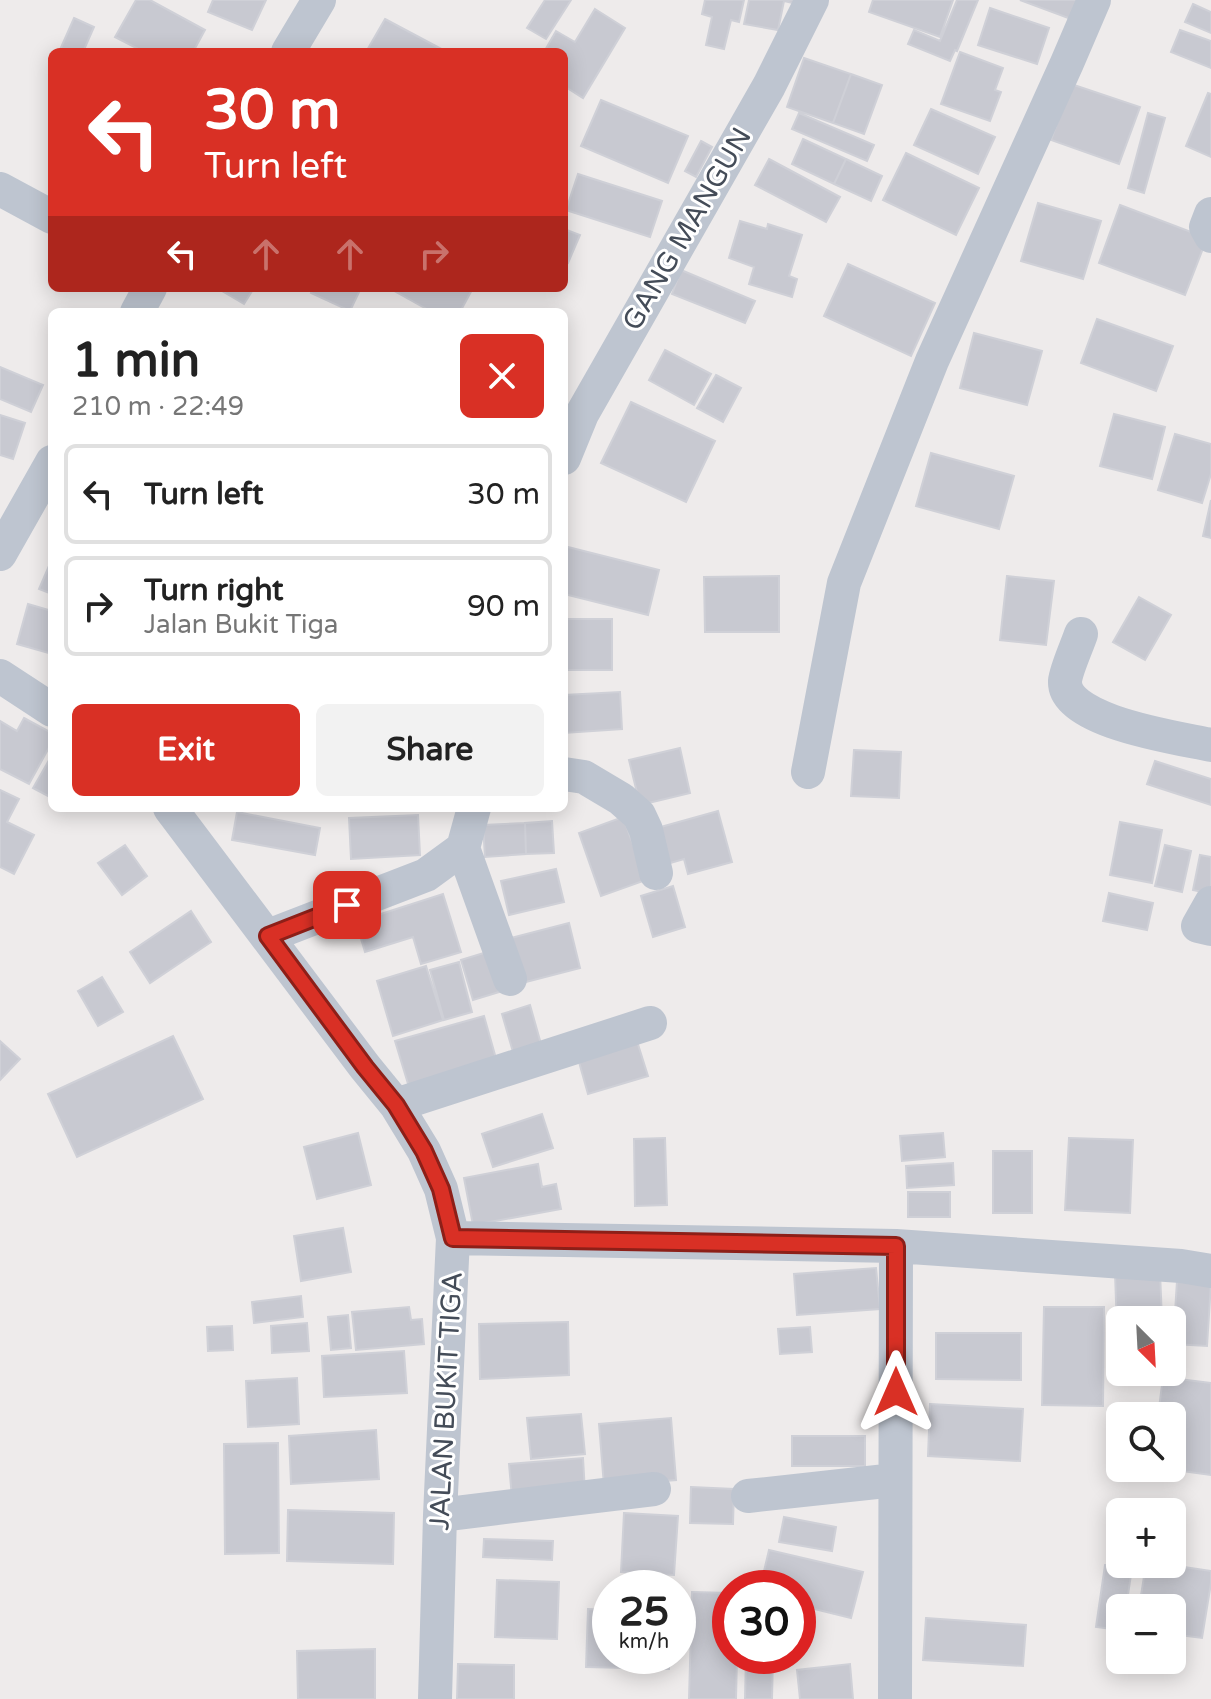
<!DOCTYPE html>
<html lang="en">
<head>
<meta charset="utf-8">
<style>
  body { margin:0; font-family:"Varela Round",sans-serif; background:#f2f2f2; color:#222; height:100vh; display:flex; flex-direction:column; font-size:30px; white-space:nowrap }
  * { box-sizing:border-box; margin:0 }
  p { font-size:26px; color:#767676 }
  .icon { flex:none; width:44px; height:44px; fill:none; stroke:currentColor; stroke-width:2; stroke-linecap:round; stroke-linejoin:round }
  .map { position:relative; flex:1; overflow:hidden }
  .panel { position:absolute; left:48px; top:308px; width:520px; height:504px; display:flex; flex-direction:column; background:#fff; border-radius:12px; box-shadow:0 4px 20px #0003 }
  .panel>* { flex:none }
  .banner { position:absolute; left:48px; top:48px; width:520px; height:244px; border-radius:12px; box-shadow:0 4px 20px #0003; background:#d93025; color:#fff; overflow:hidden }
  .needle { width:52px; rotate:156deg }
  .controls { position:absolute; left:1106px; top:1306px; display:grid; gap:16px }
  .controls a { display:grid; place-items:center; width:80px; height:80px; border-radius:12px; background:#fff; box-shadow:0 4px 20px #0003; font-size:40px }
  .speed { position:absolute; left:592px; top:1570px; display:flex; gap:16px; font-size:40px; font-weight:700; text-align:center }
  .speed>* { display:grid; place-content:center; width:104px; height:104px; border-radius:50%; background:#fff; box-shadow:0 4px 20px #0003; line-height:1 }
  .speed small { font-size:20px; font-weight:400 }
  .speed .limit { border:12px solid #d22; background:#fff; color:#111 }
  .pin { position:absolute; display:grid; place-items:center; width:68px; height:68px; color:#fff; margin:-34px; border-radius:16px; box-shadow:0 4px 12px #0006 }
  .me { position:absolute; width:88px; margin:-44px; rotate:0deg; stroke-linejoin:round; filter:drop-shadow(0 0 6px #0008) }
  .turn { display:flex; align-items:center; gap:28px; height:168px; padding:0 24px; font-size:36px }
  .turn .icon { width:104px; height:104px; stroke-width:2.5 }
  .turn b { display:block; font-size:56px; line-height:68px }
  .lanes { display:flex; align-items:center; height:76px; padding:0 24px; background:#0003; justify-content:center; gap:40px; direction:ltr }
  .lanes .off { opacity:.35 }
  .round { display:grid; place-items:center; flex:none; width:84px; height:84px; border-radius:12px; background:#f2f2f2 }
  .head { display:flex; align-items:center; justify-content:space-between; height:136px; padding:0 24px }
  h1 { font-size:48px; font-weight:700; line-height:60px }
  .button { display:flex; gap:16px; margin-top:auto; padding:16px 24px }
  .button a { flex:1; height:92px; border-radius:12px; background:#d93025; color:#fff; font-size:32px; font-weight:700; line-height:92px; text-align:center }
  .button a+a { background:#f2f2f2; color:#222 }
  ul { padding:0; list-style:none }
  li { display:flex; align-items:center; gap:24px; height:100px; margin:0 16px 12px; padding:0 8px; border:4px solid #e0e0e0; border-radius:12px }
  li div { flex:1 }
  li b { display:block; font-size:30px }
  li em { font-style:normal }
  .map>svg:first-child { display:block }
  .building { fill:#c8c9d1; stroke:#cfd0d7; stroke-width:2 }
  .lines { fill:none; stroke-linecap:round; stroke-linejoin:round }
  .minor { stroke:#bec5d0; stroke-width:34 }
  .route-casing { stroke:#8d1f18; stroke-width:20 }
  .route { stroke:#d93025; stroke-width:14 }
  .labels { text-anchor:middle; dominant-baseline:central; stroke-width:6; stroke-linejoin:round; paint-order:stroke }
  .street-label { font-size:28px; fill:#444c58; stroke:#fff }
</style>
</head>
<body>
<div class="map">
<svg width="1211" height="1699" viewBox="0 0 1211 1699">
  <rect width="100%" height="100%" fill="#eeebeb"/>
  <path class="building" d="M136,0H150L205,30L193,52H144L115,37Z
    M213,0H266L252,30L208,12Z
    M545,0H571L546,39L527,28Z
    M705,0H744L739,22L731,20L724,49L706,45L712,17L702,14Z
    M749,0H794L793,3L784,1L778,30L744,24Z
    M873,0H953L940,37L869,12Z
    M957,0H978L957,51L955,50L950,61L908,44L914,30L940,41Z
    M1020,0H1087L1079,22Z
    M1193,4L1211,12V33L1185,22Z
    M990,8L1049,28L1037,64L978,45Z
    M595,9L625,28L583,98L564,86V52H544L556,31L575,42Z
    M74,18L94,27L83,52H59Z
    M385,19L447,52H366Z
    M1180,30L1211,41V68L1171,52Z
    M960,52L1003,68L995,90L1001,92L990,121L941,104Z
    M804,58L851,74L833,123L787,107Z
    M851,74L882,85L864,134L833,123Z
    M1071,84L1140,107L1119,164L1051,140Z
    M1208,93L1211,94V157L1186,146Z
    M601,100L688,136L668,183L581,146Z
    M931,109L995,137L978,174L914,145Z
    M799,113L874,145L867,161L792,129Z
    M1148,113L1165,118L1144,193L1128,188Z
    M803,139L846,159L834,184L792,164Z
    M701,141L712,147L696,177L685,171Z
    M906,153L979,188L956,235L883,200Z
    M769,159L840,197L826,222L755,185Z
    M846,159L882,176L871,201L834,184Z
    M578,174L662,201L650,237L566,210Z
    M1038,203L1101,221L1083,279L1021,261Z
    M1120,205L1207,238L1185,295L1099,263Z
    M740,221L767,229L768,224L802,235L789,276L797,279L792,297L749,284L754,267L729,258Z
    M564,229L580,235L568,263L564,262Z
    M848,264L935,303L911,356L824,316Z
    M681,270L755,301L745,323L672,294Z
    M217,288H254L244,304Z
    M313,288H361L350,311L311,293Z
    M389,288H473L460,312H432Z
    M1097,319L1173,346L1156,391L1081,363Z
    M974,333L1042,351L1027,405L960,388Z
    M665,350L711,374L694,405L649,380Z
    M0,367L43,385L31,412L0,399Z
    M716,375L741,388L723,422L697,408Z
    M631,402L715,441L686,502L601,463Z
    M1114,414L1165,427L1152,479L1100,466Z
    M0,415L25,423L13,459L0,455Z
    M1175,434L1211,444V474L1202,503L1158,490Z
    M931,453L1014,476L999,529L916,506Z
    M1211,500V538L1203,536Z
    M564,546L659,570L648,615L564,594Z
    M52,559V594L39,589Z
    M779,576V632H705L704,577Z
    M1007,576L1054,581L1046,645L1000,640Z
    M1139,597L1171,615L1145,660L1113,642Z
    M28,604L52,611V654L17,644Z
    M564,619H612V670H564Z
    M620,692L622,729L564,733V695Z
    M24,718L52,733V742L29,784L0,769V721L17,731Z
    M680,748L690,793L640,805L629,760Z
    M854,750L901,752L899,798L851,796Z
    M52,755V798L33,788Z
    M1155,761L1211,779V805L1147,784Z
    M0,790L19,799L7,822L34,835L14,874L0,867Z
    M718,811L732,862L688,874L684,859L660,866L650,830Z
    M237,812L320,828L315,855L232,840Z
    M418,815L420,855L351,859L349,818Z
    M623,817L646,880L601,896L579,833Z
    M552,821L554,853L526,854L525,823Z
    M1120,822L1162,830L1152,883L1110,875Z
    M525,823L526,854L485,857L483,825Z
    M125,845L147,876L122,895L98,863Z
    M1165,845L1191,851L1182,892L1155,886Z
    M1200,855L1211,857V894L1193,890Z
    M556,869L564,902L509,915L501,881Z
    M673,886L685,927L653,937L641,896Z
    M1109,893L1153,903L1147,930L1103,921Z
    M443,894L461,952L421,964L413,937L365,952L356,922Z
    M191,911L211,942L150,983L130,952Z
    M569,923L580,968L522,983L511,938Z
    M487,952L499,992L473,1000L461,960Z
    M459,962L472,1012L444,1020L430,970Z
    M426,966L443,1020L393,1036L377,981Z
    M102,977L123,1012L98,1026L78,991Z
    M530,1005L543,1051L515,1059L502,1014Z
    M484,1016L497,1062L409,1087L395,1041Z
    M173,1036L203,1099L77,1157L48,1094Z
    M636,1038L648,1076L588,1094L577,1055Z
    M0,1041L20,1059L0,1080Z
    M542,1114L553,1148L493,1167L482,1134Z
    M358,1133L371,1185L317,1199L304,1147Z
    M943,1133L945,1157L902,1161L900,1136Z
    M665,1138L667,1205L635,1206L634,1139Z
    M1069,1138L1133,1140L1130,1213L1065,1210Z
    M993,1151H1032V1213H993Z
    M953,1163L954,1185L907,1188L906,1166Z
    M538,1164L542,1187L556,1184L561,1209L473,1225L464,1178Z
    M908,1192H950V1217H908Z
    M343,1228L351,1272L301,1281L294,1236Z
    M876,1268L880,1309L797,1315L794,1274Z
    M1160,1272L1162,1320H1120V1357H1118L1115,1273Z
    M1177,1281L1211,1283L1207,1346L1173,1344Z
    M301,1296L303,1317L254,1323L252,1302Z
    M409,1307L411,1320L422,1319L424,1344L356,1350L352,1312Z
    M1044,1307H1104L1103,1406L1042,1405Z
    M348,1315L351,1348L331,1350L328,1317Z
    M568,1322L569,1375L480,1379L479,1324Z
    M307,1323L309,1351L272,1353L271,1326Z
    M232,1326L233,1350L208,1351L207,1327Z
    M810,1327L812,1352L780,1354L778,1329Z
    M936,1333H1021V1380L936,1379Z
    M404,1351L407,1393L324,1397L322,1356Z
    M1163,1377L1211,1383V1475L1160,1468H1172V1416H1158Z
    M297,1378L299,1424L248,1427L246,1381Z
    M930,1404L1023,1409L1020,1461L928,1456Z
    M581,1414L585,1454L531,1459L527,1418Z
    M671,1418L676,1480L604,1486L599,1424Z
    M376,1430L379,1479L291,1484L289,1436Z
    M792,1436H865V1466H792Z
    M278,1443L279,1553L225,1554L224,1444Z
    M583,1458L585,1492L512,1498L509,1464Z
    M691,1487L734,1489L733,1524L690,1523Z
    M288,1510L394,1513L393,1564L287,1561Z
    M624,1513L678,1516L674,1575L621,1572Z
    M784,1517L836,1527L832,1551L779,1542Z
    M484,1539L553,1541L552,1560L483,1557Z
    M769,1550L863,1572L851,1618L798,1605V1588H760Z
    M1146,1564H1164L1211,1571V1583L1202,1638L1172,1634V1608H1139Z
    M1105,1565L1132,1568L1126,1608H1120V1630L1096,1627Z
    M497,1580L559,1582L557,1639L495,1637Z
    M692,1592L730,1593V1656H737L736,1699H689Z
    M588,1609L610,1610V1656H669V1669L586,1667Z
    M926,1618L1026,1625L1023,1666L923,1660Z
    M375,1649V1699H298L297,1651Z
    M746,1656H773L772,1699H745Z
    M458,1664L514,1665V1699H457Z
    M850,1664L853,1699H800L797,1670Z"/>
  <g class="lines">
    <path class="minor" d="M288,52L319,0
      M0,189L52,217
      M1211,214L1206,227L1211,236
      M137,312L150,288
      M564,458L582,414L769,86L812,0
      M0,554L52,462
      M1081,634C1077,646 1066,670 1065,681C1063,722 1180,738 1211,745
      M0,676L52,710
      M808,772L844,583L932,361L1067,63L1094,0
      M564,774L584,777L621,799L639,815L646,830L656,873
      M170,808L365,1067L396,1105L424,1151L441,1189L453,1238L440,1515L435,1699
      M463,848L510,979
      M1211,903L1198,926L1211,929
      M268,936L426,875L463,848L474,808
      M396,1105L650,1023
      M453,1238L896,1246L1181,1266L1211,1271
      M748,1496L895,1480
      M440,1515L654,1489
      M895,1699L896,1246"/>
  </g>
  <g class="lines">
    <g class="route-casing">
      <path id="route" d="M347,905L268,936L365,1067L396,1105L424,1151L441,1189L453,1238L896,1246V1392"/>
    </g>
    <use href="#route" class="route"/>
  </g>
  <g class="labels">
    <g class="street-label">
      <text transform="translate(687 229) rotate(-60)">GANG MANGUN</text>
      <text transform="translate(446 1401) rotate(-87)">JALAN BUKIT TIGA</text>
    </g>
  </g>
</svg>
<div class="controls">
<a><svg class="needle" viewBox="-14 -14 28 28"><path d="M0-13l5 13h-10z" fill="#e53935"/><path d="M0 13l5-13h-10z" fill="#767676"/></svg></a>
<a><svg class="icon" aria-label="search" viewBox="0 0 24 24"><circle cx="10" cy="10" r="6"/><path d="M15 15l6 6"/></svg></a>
<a>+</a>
<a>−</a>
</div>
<div class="speed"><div>25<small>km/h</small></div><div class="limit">30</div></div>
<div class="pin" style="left:347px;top:905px;background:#d93025"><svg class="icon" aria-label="arrive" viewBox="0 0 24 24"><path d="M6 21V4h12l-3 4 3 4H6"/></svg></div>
<svg class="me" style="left:896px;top:1392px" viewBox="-20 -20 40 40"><path d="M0-17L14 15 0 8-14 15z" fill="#d93025" stroke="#fff" stroke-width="4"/></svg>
<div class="banner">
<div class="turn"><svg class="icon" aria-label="left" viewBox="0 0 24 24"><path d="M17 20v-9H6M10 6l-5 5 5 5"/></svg><div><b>30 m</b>Turn left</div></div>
<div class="lanes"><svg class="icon" aria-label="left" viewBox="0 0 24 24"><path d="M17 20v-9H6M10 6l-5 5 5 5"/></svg><svg class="icon off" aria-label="ahead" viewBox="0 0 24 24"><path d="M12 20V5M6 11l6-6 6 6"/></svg><svg class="icon off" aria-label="ahead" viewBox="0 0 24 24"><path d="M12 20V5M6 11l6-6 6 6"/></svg><svg class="icon off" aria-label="right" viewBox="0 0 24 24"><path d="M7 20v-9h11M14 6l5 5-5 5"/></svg></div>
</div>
<section class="panel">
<div class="head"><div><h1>1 min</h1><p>210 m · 22:49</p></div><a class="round" style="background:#d93025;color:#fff"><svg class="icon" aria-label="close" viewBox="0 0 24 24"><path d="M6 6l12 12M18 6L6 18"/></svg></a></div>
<ul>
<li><svg class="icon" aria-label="left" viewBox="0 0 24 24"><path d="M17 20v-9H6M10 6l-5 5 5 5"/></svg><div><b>Turn left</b></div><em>30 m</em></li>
<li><svg class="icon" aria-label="right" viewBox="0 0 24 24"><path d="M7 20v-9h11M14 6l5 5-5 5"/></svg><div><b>Turn right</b><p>Jalan Bukit Tiga</p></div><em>90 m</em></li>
</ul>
<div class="button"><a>Exit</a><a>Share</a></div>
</section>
</div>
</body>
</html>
